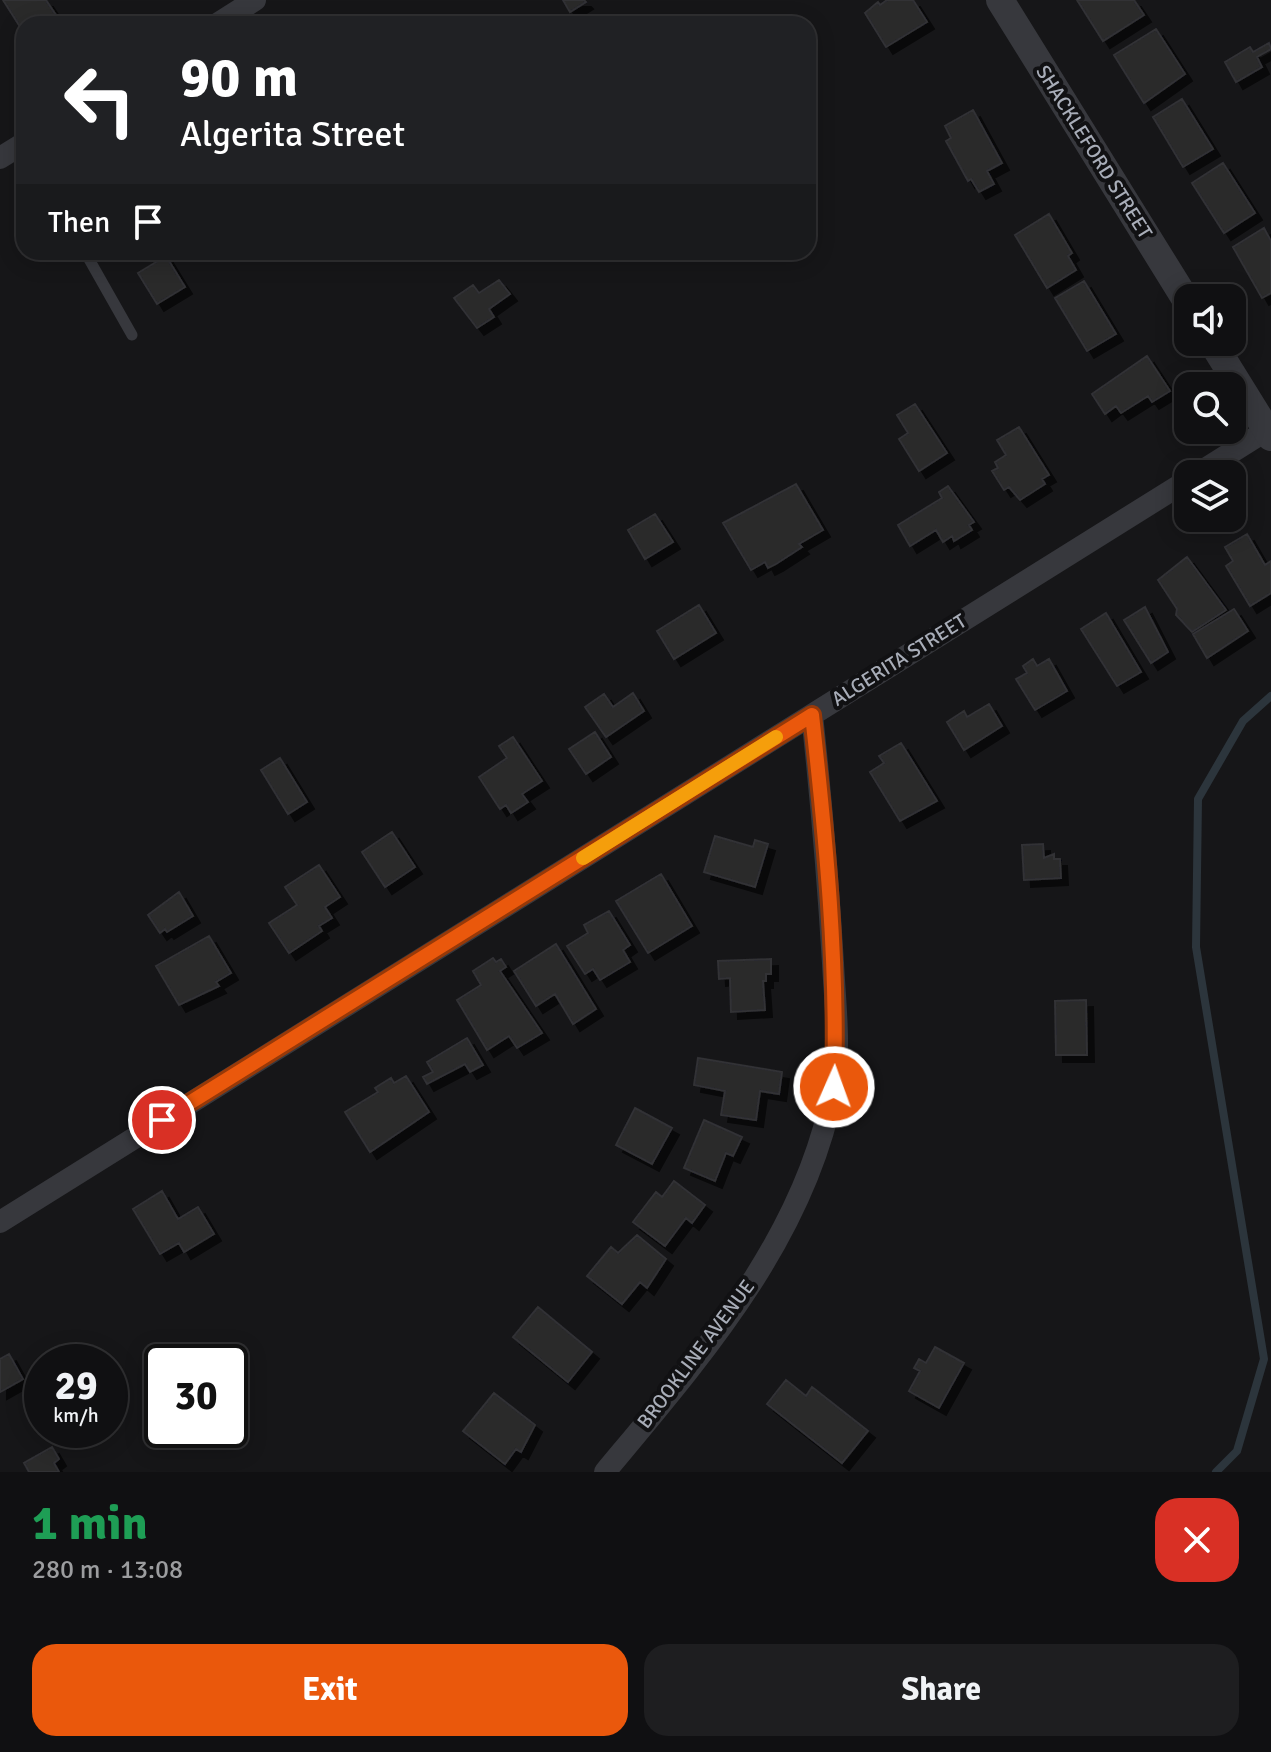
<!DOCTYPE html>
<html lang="en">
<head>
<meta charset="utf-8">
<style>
  body { margin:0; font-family:Signika,sans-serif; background:#1e1e20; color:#f1f3f6; height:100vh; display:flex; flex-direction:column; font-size:30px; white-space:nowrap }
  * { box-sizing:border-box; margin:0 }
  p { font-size:26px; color:#9c9d9f }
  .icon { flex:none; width:44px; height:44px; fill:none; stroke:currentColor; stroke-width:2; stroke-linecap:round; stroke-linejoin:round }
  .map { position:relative; height:1472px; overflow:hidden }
  .details { display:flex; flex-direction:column; background:#101012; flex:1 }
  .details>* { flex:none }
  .top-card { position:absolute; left:16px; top:16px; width:800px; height:244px; border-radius:24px; box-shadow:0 4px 20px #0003,0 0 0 2px #303032; background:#202124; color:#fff; overflow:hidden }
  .tools { position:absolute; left:1174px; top:284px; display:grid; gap:16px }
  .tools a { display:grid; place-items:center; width:72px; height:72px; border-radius:16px; background:#101012; box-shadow:0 4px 20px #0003,0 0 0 2px #303032; font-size:40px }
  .speed { position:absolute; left:24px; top:1344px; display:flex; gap:16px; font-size:40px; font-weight:700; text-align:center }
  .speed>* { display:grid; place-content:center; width:104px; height:104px; border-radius:50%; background:#101012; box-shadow:0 4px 20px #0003,0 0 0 2px #303032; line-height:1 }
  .speed small { font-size:20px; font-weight:400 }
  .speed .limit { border:4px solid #111; border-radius:12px; background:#fff; color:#111 }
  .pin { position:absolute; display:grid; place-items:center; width:68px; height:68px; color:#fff; margin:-34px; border:4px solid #fff; border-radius:50%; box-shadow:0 2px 8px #0007 }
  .me { position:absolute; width:88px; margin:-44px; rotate:2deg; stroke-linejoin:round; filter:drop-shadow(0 0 6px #0008) }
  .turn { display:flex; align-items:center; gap:28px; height:168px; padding:0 32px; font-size:36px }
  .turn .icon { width:104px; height:104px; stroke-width:2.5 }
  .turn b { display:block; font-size:56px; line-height:68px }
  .then { display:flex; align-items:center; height:76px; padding:0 32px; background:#0003; gap:16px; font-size:30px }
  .round { display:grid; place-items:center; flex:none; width:84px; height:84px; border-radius:24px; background:#1e1e20 }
  .head { display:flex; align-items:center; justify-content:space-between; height:136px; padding:0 32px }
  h1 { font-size:48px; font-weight:700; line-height:60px; color:#1e9e55 }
  .button { display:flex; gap:16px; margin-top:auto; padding:16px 32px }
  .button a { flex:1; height:92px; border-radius:24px; background:#ea580c; color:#fff; font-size:32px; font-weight:700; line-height:92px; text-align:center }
  .button a+a { background:#1e1e20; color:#f1f3f6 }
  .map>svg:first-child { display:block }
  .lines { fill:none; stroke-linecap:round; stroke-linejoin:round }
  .stream { stroke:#2c353c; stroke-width:8 }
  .building { fill:#29292c; stroke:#303034; stroke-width:2; filter:url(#shadow) }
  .service { stroke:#37383d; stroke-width:11 }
  .minor { stroke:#37383d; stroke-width:22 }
  .tertiary { stroke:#37383d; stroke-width:28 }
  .route-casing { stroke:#983908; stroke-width:20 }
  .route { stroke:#ea580c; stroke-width:14 }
  .slow { stroke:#f59e0b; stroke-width:14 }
  .labels { text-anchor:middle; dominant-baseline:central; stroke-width:8; stroke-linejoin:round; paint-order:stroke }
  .street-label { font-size:20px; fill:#a8adb8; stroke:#111113 }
</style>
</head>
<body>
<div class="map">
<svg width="1271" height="1472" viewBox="0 0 1271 1472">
  <defs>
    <filter id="shadow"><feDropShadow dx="7" dy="7" stdDeviation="0" flood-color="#0009"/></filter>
  </defs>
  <rect width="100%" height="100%" fill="#161618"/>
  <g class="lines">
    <path class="stream" d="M1216,1472L1237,1451L1264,1359L1196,947L1198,799L1243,721L1271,696"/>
  </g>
  <path class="building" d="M3,0H46L62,24H24V33Z
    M563,0H584L586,2L570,12Z
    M887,0H913L927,22L886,47L865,13L878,2L880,5Z
    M1077,0H1134L1144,15L1103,41Z
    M1156,29L1185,74L1144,103L1114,55Z
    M1269,43L1271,49L1257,57L1262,67L1236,82L1225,62L1250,47L1253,52Z
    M1182,99L1213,149L1183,167L1153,117Z
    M973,110L1002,163L987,171L994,184L979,192L971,179L968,181L946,141L951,138L945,126Z
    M1223,163L1255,213L1224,233L1192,183Z
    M1049,214L1072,253L1068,256L1076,270L1047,288L1015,235Z
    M1264,228L1271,241V293L1262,298L1233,247Z
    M166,256L185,287L157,304L138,273Z
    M499,280L510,294L489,309L494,317L477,328L454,298L473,285L479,293Z
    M1084,281L1116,334L1087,351L1055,298Z
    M1147,356L1170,391L1152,402L1148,396L1121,413L1116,406L1105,414L1092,394Z
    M915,404L947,453L919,471L899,439L908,433L897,415Z
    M1019,427L1049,475L1042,479L1045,484L1020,500L1009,487L1004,490L992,471L998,468L995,462L1006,455L997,440Z
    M796,484L823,530L799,544L802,547L776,564L768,568L765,562L751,570L723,523Z
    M948,486L974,522L969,525L972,530L954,541L952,536L943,542L936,530L910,546L898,525L942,498L939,492Z
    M655,514L673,542L645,559L628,530Z
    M1247,534L1265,565L1271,561V593L1250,606L1226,566L1233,561L1225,547Z
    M1187,557L1226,610L1192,632L1176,615L1177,609L1158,580Z
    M699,605L716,633L674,659L657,631Z
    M1145,607L1168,652L1151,663L1124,620Z
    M1234,609L1248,631L1207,658L1193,634Z
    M1106,613L1141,672L1117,686L1081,629Z
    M1033,659L1037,666L1049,659L1067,691L1035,710L1016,679L1027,673L1023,666Z
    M633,693L644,711L606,737L585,707L604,694L613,707Z
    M989,704L1002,726L964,750L947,722L964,711L967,717Z
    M595,732L611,757L586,774L569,749Z
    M513,737L542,781L522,794L528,802L511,813L506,805L500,809L479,777L507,758L499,746Z
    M901,743L937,801L900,821L870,772L884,763L879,756Z
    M280,758L307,802L288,814L261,770Z
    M392,832L415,867L385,887L362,852Z
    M715,836L753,847L755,840L768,844L755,887L704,872Z
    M1043,844L1044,858L1054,854V859H1060L1061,878L1024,880L1022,845Z
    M319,865L340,897L325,907L332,918L319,926L322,931L289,953L269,923L297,905L285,887Z
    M661,874L692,926L648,953L616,901Z
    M179,892L193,916L167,932L165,929L160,933L148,915Z
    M609,911L630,945L623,950L630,962L600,980L593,969L585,974L567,946L588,933L584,925Z
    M209,936L231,973L216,982L219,986L179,1005L156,966Z
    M556,944L596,1009L573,1024L555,994L536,1006L514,971Z
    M493,958L496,962L501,959L506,967L500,971L542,1033L517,1048L509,1036L487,1050L457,1000L481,985L473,971Z
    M771,959V974H766V981H763L765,1010L731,1012L730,978L719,979L718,961Z
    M1086,1000L1087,1055H1056L1055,1001Z
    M467,1038L483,1065L470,1072L465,1064L427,1084L423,1077L433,1072L427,1062Z
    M698,1058L782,1072L779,1094L760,1091L756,1120L721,1115L725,1091L694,1085Z
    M406,1076L429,1112L370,1152L345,1112L378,1092L375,1088L391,1078L394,1083Z
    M635,1108L672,1128L652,1164L616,1145Z
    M704,1120L742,1137L733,1156L726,1153L715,1181L684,1168Z
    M674,1181L705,1205L692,1223L686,1218L665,1246L633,1222L656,1192L662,1197Z
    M162,1191L178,1219L198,1207L214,1234L184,1252L179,1243L160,1254L133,1209Z
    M637,1235L666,1259L647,1288L640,1282L622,1304L587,1276L611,1247L618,1253Z
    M538,1307L592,1352L568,1382L513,1337Z
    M181,1345L191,1362H162V1387L147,1361Z
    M935,1347L964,1363L939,1408L909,1391L920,1371L914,1368L919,1359L926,1363Z
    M9,1354L23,1379L0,1392V1359Z
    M786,1380L806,1396L812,1387L868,1431L842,1463L767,1404Z
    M494,1393L535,1425L521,1452L516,1449L505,1464L463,1431Z
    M52,1447L59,1459L54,1463L59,1472H29L24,1463Z"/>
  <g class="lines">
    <path class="service" d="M85,252L132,335"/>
    <path class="minor" d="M217,24L255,0
      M0,158L24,143
      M1197,474L1267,430
      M0,1222L1188,480
      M605,1472C699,1359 805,1239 833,1090C841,1050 835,1004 833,963C828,880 821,798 812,715"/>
    <path class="tertiary" d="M1000,0L1188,303
      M1212,342L1271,437"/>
  </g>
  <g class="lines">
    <g class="route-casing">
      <path id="route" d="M162,1120L812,715C826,839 838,963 834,1087"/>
    </g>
    <use href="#route" class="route"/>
    <path class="slow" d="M583,858L776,737"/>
  </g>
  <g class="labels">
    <g class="street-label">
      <text transform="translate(1094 152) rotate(58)">SHACKLEFORD STREET</text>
      <text transform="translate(899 660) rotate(-32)">ALGERITA STREET</text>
      <text transform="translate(696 1354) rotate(-53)">BROOKLINE AVENUE</text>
    </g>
  </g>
</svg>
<div class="tools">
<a><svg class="icon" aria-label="sound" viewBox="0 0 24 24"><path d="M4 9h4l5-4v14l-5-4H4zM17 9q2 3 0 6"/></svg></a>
<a><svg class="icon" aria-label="search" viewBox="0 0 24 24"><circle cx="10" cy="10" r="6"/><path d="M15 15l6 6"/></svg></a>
<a><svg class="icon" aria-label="layers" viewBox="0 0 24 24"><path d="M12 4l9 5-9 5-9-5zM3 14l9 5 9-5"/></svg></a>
</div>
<div class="speed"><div>29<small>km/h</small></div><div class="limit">30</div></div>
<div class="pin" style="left:162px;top:1120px;background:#d93025"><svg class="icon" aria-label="arrive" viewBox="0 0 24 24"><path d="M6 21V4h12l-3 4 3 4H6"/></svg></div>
<svg class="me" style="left:834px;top:1087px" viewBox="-20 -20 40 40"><circle r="17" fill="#ea580c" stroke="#fff" stroke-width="3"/><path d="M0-11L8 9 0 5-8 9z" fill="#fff"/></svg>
<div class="top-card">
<div class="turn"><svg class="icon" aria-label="left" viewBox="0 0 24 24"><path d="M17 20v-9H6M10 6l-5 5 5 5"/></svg><div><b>90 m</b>Algerita Street</div></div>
<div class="then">Then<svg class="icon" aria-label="arrive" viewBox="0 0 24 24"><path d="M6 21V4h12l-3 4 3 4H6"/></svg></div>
</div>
</div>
<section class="details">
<div class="head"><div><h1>1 min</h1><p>280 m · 13:08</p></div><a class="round" style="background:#d93025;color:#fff"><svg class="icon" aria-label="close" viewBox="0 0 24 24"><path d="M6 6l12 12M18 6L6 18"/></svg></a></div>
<div class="button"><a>Exit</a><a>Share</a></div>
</section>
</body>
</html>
